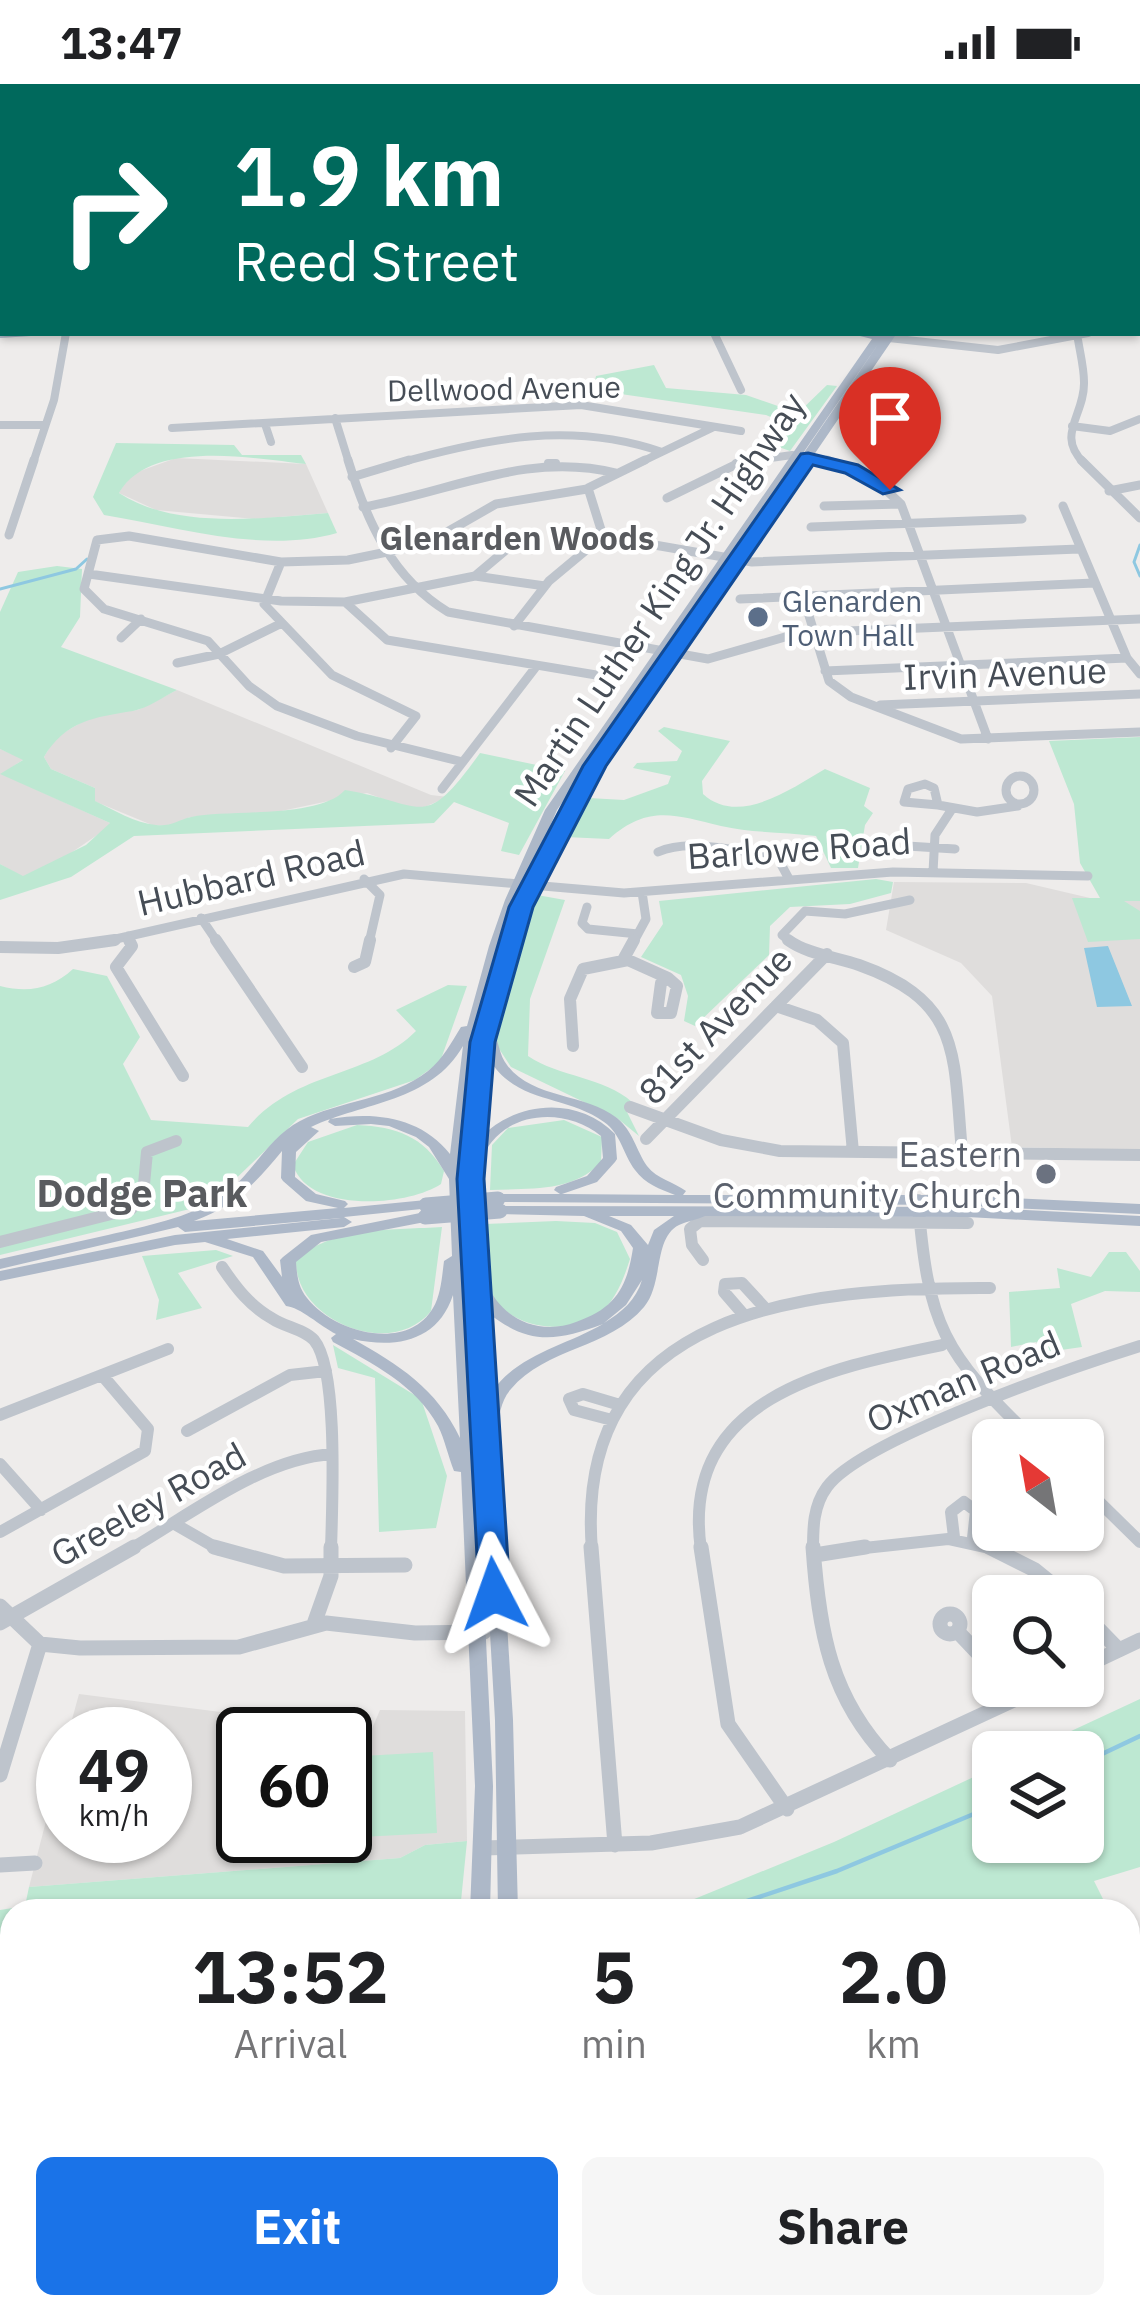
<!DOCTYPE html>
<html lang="en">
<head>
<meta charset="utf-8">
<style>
  body { margin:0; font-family:"IBM Plex Sans",sans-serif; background:#f6f6f6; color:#202124; height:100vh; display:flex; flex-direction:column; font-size:45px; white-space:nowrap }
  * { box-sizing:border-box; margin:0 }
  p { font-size:39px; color:#757577 }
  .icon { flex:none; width:66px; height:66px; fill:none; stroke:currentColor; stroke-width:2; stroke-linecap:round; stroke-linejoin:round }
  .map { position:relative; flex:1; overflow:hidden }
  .sheet { position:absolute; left:0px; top:1815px; width:1140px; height:420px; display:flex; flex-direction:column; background:#fff; border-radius:36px 36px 0 0; box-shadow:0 3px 9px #0004 }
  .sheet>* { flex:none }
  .banner { position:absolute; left:0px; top:0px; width:1140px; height:252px; box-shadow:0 3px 9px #0004; background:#00695c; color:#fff; overflow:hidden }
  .needle { width:78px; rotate:329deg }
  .controls { position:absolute; left:972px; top:1335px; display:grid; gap:24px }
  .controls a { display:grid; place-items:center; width:132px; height:132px; border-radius:18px; background:#fff; box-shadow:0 3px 9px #0004; font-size:60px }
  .speed { position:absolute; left:36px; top:1623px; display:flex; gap:24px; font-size:60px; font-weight:700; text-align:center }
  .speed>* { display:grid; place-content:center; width:156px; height:156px; border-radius:50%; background:#fff; box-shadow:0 3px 9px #0004; line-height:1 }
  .speed small { font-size:30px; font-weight:400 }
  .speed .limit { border:6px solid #111; border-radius:18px; background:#fff; color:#111 }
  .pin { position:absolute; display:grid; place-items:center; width:102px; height:102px; color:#fff; margin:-123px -51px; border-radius:50% 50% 50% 0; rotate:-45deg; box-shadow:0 0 12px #0007 }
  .pin .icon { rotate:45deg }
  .me { position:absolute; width:132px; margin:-66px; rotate:356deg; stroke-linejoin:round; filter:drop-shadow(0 0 9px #0008) }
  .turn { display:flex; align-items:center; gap:42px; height:252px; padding:0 36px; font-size:54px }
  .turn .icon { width:156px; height:156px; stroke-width:2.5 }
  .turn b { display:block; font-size:84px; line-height:102px }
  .eta { display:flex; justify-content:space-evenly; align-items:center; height:204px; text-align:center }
  .eta b { font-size:72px; font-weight:800; line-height:84px }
  .action { display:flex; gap:24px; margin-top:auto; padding:24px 36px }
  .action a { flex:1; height:138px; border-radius:18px; background:#1a73e8; color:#fff; font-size:48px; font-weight:800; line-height:138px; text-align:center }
  .action a+a { background:#f6f6f6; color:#202124 }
  .status { display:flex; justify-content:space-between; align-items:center; height:84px; padding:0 60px; background:#fff; direction:ltr }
  .status svg { height:33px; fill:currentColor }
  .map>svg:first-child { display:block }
  .education { fill:#dfdddc; fill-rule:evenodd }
  .green { fill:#bde8d2 }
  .water { fill:#8ec8e1 }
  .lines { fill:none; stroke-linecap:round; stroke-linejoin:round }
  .stream-far1 { stroke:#8ec8e1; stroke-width:3 }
  .stream { stroke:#8ec8e1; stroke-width:4.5 }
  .highway-casing { stroke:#7385a1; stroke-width:6 }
  .minor-far3 { stroke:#bec4cc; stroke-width:8 }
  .minor-far2 { stroke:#bec4cc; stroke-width:9 }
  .minor-far1 { stroke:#bec4cc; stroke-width:12 }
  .minor { stroke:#bec4cc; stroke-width:15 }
  .major { fill:#adb8c8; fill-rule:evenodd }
  .highway { fill:#879ab6; fill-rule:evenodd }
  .major-bridge { stroke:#adb8c8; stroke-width:15 }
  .route { fill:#1a73e8; stroke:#114b97; stroke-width:3 }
  .service-dot { fill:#5c6f8a; stroke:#fff; stroke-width:4.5 }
  .worship-dot { fill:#6b7280; stroke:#fff; stroke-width:4.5 }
  .labels { text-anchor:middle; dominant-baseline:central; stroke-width:9; stroke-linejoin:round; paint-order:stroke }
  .far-street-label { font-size:30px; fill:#464d56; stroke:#fff }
  .far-service-label { font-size:30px; fill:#4e5e75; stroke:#fff; text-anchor:start }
  .far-neighbourhood-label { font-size:33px; font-weight:bold; fill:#595b5f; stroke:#fff }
  .street-label { font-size:36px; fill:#464d56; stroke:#fff }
  .worship-label { font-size:36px; fill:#5b616d; stroke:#fff; text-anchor:end }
  .neighbourhood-label { font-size:39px; font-weight:bold; fill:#595b5f; stroke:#fff }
</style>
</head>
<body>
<div class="status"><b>13:47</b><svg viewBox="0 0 49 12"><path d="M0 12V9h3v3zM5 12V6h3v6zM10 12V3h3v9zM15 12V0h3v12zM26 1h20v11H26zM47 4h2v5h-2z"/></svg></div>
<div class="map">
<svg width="1140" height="2235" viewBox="0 0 1140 2235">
  <rect width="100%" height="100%" fill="#eeeceb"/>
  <path class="education" d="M176,374L306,380L328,429L255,435L156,426L119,409L129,391Z
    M177,606L431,711L448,713L415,727L367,709L267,730L190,733L170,742L152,741L94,717L95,704L51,685L44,673L56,653L98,629L138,626Z
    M0,665L24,675L2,690L110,739L106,745L62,775L23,793L0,780Z
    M894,798L1026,799L1090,814L1140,817V1066L1012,1063L992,912L961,879L886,846Z
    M79,1610L371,1647L380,1626L465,1627L467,1757L425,1761L400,1774L29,1803L63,1671V1752H165V1650H68ZM243,1650H345V1752H243Z"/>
  <path class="green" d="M654,281L666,304L746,311L798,329L827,301L837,302L790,367L776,362L789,341L766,331L593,306L596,292Z
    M116,359L234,361L242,371H301L306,380C253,374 150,355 119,409C175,446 263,434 328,429L337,449C263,470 178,443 104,431L93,413Z
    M57,482L82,485L80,533L61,563L177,606C163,613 148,624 133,627C95,633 65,637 44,673L51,685L95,704V717C114,726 135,739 156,741C170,743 178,736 191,733C229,725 319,735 345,706C426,719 422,750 480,669L565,687L519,771L501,767L509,739L454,718L434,739L134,752L71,793L0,816V780L23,792L86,761L110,739L0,690L23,676L0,665V528L18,488Z
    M664,643L730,657L702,697L703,710C739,743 792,704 825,685L870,704L864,722L873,729L865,741L858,784H831L816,752C785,748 751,749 721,742C675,731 648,720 609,755L565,753L589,714L624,716L668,700L671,692L633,684L637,679L677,677L682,667L658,647Z
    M1140,653V817H1124L1140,827V855L1088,858L1072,814H1100L1080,779L1074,720L1049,657Z
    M876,795L893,798L891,809L850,820L790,823L770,842L769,871L695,942L684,937L688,912L681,891L641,873L663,840L659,817Z
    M537,811L565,816L530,915L528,972C559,993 604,993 632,1018L626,1026L639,1052L617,1034L511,983L494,957Z
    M73,885L107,892L140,953L123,980L151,1036L248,1043C296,986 369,994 416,947L396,926L448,901L467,902L440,978L415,996L298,1035L223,1107L190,1125L0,1171V902C29,909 51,905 73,885Z
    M564,1036L602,1053L601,1078C573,1109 529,1104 490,1106L492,1061L508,1044Z
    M357,1041C397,1043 423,1052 444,1087L441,1100C406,1123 308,1129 293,1081L308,1058Z
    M556,1137L595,1139L617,1148L630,1175C624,1194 615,1219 597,1231C560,1254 499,1243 485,1197C480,1181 485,1157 485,1140Z
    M442,1143L431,1227C392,1276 295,1237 296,1177C329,1142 398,1146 442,1143Z
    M216,1166L233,1172L178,1189L202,1224L156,1236L159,1216L142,1172Z
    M1109,1168H1126L1140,1187V1208L1105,1207L1071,1220L1082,1263L1047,1268L1036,1258L1011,1263L1009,1208L1060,1204L1057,1184L1091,1193Z
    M333,1261L421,1315L447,1392L436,1444L379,1448L375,1294L338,1284Z
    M1140,1615V1783L1094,1797L1106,1821L1092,1827H665L834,1758L993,1684V1758H1083V1668H1026Z
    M433,1668L437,1749L285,1757V1752H345V1673Z
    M467,1757L460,1827H12V1951L0,1952V1826L25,1822L29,1803L400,1774L425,1761Z
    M945,2223H1115L1131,2235L925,2234Z"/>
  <path class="water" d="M1108,862L1132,922L1097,923L1084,864Z"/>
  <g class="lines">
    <path class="stream-far1" d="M251,3L273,0
      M1140,461L1134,478L1140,492
      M0,505L76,485L87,475"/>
    <path class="stream" d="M1083,1679L1140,1652
      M717,1827L837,1787L993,1722
      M0,1890L12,1888
      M1031,2223L1073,2235
      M937,2226L969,2223"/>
    <g class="highway-casing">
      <path id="highway" d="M394,0H408L411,3H397Z
        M440,0H456L461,3H445Z
        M467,0H484L489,3H472Z
        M518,0H528L529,3H519Z
        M620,0H630L629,3H619Z
        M658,0H674L669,3H653Z
        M682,0H698L693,3H677Z
        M724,0H735L732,3H721Z
        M0,183H3V190H0Z
        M1137,218H1140V226H1137Z"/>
    </g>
    <path class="minor-far3" d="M380,0L386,3
      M814,0L820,3
      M0,1L28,3
      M73,3L89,0
      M785,3L799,0
      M714,249L741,306
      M1077,249C1079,265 1084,282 1084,298C1085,331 1055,351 1084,379
      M889,254L998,266L1088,249
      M335,334L349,379
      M265,340L271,358
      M0,341H45
      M1072,342L1110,347L1140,335
      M172,344L581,321L741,347
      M33,379L54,316L66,249
      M399,379C488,354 572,337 662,368
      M548,379H556
      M639,379L714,343
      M736,379L792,371L838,379"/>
    <path class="minor-far2" d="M348,376C367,438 392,494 448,528L708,575L799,549L1140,535
      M827,376L873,394L901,420L988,655
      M1081,376L1140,434
      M352,393L409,376
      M1109,407L1140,401
      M667,414L745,376
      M824,422L901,420
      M1063,422L1127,574L1140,590
      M363,423C451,408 526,367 616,389
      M811,443L1022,435
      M9,451L34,376
      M603,452L752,478L1079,465
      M603,452L588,404L645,376
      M281,478L264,520L332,591L416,632L391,664
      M89,490L281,517L345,518L475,492L545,502
      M475,492L526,449
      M803,512L829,597L851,613L961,655L1140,648
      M740,515L1094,499
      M345,518L387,556L608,593
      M514,542L549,497L603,452
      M121,554L141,535
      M177,579L219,570L282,539
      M825,587L1127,574
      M880,621L1140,610
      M463,678L357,652L277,622L249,602L208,557L104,525L84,505L97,456L129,452L281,478L348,476L426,460L496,420L587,405
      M1006 706a14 14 0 1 1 28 0a14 14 0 1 1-28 0Z
      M925,700L934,704L938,721L904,718L908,705Z
      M442,705L535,584
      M938,721L977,728L1018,722
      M907,762L955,765
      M658,768C692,753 737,770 775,769L789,795
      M933,788L935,751L952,725
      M364,795L380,811L369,859
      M587,823L582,839L588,845L638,850
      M201,834L218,859
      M128,852L131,859
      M98,859L404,790L624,809L893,788L1088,792
      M633,859L646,835L642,808
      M792,859L782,851L805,827L845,830L910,816"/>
    <path class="minor-far1" d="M129,856L132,862L116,883L183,992
      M216,856L302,983
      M788,856C807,870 836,873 859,881C963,918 953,971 962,1068
      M0,863L58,864L115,856
      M623,876L634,856
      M354,883L365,878L370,856
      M668,894L677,902L671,929H657L661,899Z
      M776,922L817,936L843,959L853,1068
      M573,962L570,915L583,885L628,876L668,894
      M630,1023L721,1056L780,1067L1140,1071
      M646,1055L827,870
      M918,1116C928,1242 943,1269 1034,1356
      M0,1158L131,1125L143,1111L147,1068L176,1057
      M703,1176L692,1161L690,1145L700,1137L968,1139
      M222,1183C237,1205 250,1222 273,1235C285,1243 304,1245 314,1256C339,1286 332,1423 331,1466
      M743,1230L724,1208L725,1200L742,1199L764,1223
      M0,1331L168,1265
      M612,1336L574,1326L569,1315L583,1310L620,1321
      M187,1347L290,1291L326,1287
      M0,1380L41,1426
      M1083,1402L1140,1458
      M173,1439L220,1466
      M0,1448L145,1367L148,1345L102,1291
      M954,1453L951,1428L964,1418L976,1427L973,1454
      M129,1466C190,1431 260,1375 332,1370
      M592,1466C572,1224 806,1203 990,1204
      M701,1466C679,1314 828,1284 942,1261
      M813,1466C813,1444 813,1422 827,1403C862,1355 1076,1282 1140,1262
      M846,1466L948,1455L998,1466"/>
    <path class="minor" d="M214,1463L284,1482L405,1481
      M591,1463L615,1761
      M701,1463L728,1640L787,1725
      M813,1463C819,1547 830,1614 890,1676
      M989,1463L1035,1486L1067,1512
      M815,1471L865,1463
      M0,1522L40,1560L80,1564L239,1563L326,1539L415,1549L484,1548
      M1083,1529L1119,1566
      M940 1540a10 10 0 1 1 20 0a10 10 0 1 1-20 0Z
      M0,1539L134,1463
      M314,1540L331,1492V1463
      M958,1548L993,1585
      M1083,1583L1140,1556
      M0,1691L40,1560
      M484,1764L651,1759L740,1743L1044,1602
      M0,1781L35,1779
      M0,2003L12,2002
      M1128,2086L1140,2075
      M0,2111H12
      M1128,2147L1140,2158
      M123,2223L126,2235
      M267,2223L270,2235
      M675,2223L693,2235
      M379,2235L423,2229
      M562,2235L564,2223
      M874,2235L895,2223"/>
    <path class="major" d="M1054,0H1062L1060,3H1052Z
      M3,114V120L0,121V115Z
      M0,248L3,249H36L31,252L0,254Z
      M848,249H886V251L897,249L582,711L528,823L493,947C499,957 499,971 507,981C532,1015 585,1009 617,1034C633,1047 636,1066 647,1082C657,1095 674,1098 686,1107L683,1111H950L1140,1120V1130L950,1121L493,1118L491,1115L498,1110H560L554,1106L556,1103L587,1092L603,1074L601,1052C562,1020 496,1028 480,1080C475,1096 480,1118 481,1135C482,1154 480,1181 487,1199C501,1235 539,1252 576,1238C616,1224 627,1203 633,1164L621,1147L584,1132L495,1130L492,1127L495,1124L500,1122L967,1123L1140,1132V1142L967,1133L705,1132C697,1136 687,1137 679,1141C653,1154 664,1199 644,1223C610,1264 545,1264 511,1305C500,1317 500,1333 495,1347L513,1636L518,1827H498L495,1636L464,1097L493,1702L490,1827H470L475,1702L461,1388L454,1387C448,1372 445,1356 438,1342C416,1301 372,1279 333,1258L331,1254L336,1250C320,1242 300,1223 286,1222L253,1173L205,1158L175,1161L0,1197V1187L175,1151L341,1134L185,1148L178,1143L0,1185V1175C36,1167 72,1159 108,1151C146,1142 188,1134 221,1113C252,1092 267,1054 300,1037C340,1016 392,1016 428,987C443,975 451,959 461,943L467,942L489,862L505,816L545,726L872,255ZM881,256L570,711L519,814L557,726ZM463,962L450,1070C421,1033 375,1027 330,1035L328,1038L335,1042L371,1040L389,1042L416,1053L429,1063L449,1095L452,1172L444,1177C442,1192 441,1211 433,1224C407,1269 333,1248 307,1214C298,1203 297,1191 296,1178L321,1158L425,1138L433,1133L430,1130L425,1128L311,1151L283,1173L280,1176L282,1193L263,1167L227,1155L344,1143L352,1138L344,1133L431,1124L434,1121L426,1116L344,1124L348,1120L345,1117L316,1110L295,1093L296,1068L319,1047L311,1043C364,1018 431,1018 463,962ZM489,975C517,1021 565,1010 604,1038C621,1050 623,1070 635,1086C645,1100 660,1105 675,1111L562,1110L597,1098L615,1078L617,1075L615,1050C579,1013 519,1016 482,1052ZM282,1067L281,1094L283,1097L306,1117L338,1124L194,1137C233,1123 256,1099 282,1067ZM609,1132H674L654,1146L648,1161L631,1141ZM642,1196C636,1216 622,1228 604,1239L626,1221ZM453,1211L460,1354C437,1305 398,1280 353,1255C396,1265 438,1257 453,1211ZM487,1228C528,1261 555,1258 603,1240C565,1262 518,1270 492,1308Z
      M413,2223H435L432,2235H410Z
      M441,2223H463L459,2235H437Z"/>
    <use href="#highway" class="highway"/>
    <path class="major-bridge" d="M426,1121L498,1115
      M425,1133L500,1127"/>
  </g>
  <path class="route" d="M808,369L858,381L900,406L883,410L845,389L813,381L606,682L533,823L495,958L484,1095L510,1510L494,1521L479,1510L457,1095L470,958L509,823L583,682L801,370Z"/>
  <circle class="service-dot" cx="758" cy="533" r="12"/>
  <circle class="worship-dot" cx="1046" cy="1090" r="12"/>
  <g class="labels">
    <g class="far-street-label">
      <text transform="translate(504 304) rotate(-1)">Dellwood Avenue</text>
    </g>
    <g class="far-service-label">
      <text x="782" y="516">Glenarden<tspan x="782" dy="34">Town Hall</tspan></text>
    </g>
    <g class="far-neighbourhood-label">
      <text x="517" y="453">Glenarden Woods</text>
    </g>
    <g class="street-label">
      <text transform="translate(659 515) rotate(-56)">Martin Luther King Jr. Highway</text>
      <text transform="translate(1005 589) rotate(-2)">Irvin Avenue</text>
      <text transform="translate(799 764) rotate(-4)">Barlowe Road</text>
      <text transform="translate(251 793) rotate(-13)">Hubbard Road</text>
      <text transform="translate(715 941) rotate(-46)">81st Avenue</text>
      <text transform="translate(963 1297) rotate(-23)">Oxman Road</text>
      <text transform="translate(148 1420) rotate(-29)">Greeley Road</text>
    </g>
    <g class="worship-label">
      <text x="1022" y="1069">Eastern<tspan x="1022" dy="41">Community Church</tspan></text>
    </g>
    <g class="neighbourhood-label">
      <text x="142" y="1108">Dodge Park</text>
    </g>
  </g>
</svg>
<div class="controls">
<a><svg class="needle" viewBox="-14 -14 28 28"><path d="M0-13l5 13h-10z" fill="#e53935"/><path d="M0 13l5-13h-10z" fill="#757577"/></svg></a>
<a><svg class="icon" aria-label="search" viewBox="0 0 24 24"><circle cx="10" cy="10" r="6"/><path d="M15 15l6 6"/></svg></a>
<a><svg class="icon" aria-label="layers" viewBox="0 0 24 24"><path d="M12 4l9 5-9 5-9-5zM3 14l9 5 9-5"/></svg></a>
</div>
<div class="speed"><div>49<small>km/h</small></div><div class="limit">60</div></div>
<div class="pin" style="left:890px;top:406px;background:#d93025"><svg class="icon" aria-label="arrive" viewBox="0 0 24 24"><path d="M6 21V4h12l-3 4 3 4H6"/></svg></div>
<svg class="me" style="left:494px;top:1510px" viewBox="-20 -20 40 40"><path d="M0-17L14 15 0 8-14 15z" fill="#1a73e8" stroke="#fff" stroke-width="4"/></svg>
<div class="banner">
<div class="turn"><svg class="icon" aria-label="right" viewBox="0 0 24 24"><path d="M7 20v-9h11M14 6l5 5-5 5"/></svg><div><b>1.9 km</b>Reed Street</div></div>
</div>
<section class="sheet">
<div class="eta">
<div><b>13:52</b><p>Arrival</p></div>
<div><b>5</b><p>min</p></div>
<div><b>2.0</b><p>km</p></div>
</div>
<div class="action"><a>Exit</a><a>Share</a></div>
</section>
</div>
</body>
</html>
